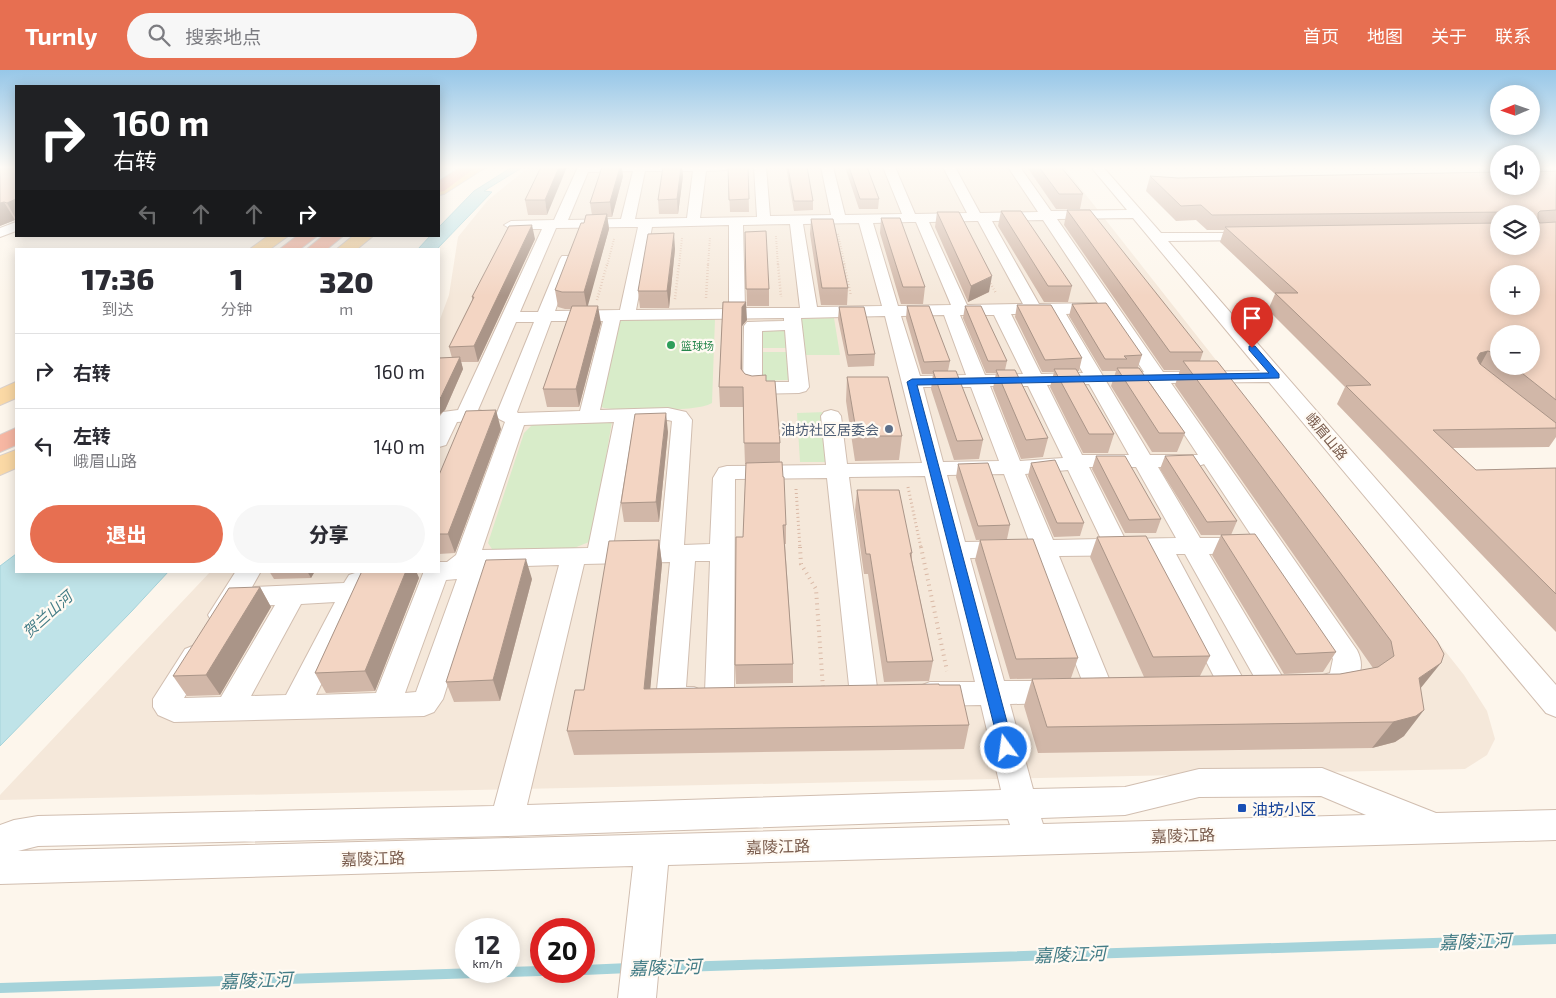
<!DOCTYPE html>
<html lang="zh">
<head>
<meta charset="utf-8">
<style>
  body { margin:0; font-family:"Exo 2","Noto Sans SC",sans-serif; background:#f7f7f7; color:#2b2b33; height:100vh; display:flex; flex-direction:column; font-size:19px; white-space:nowrap }
  * { box-sizing:border-box; margin:0 }
  p { font-size:16px; color:#7c7c81 }
  .icon { flex:none; width:28px; height:28px; fill:none; stroke:currentColor; stroke-width:2; stroke-linecap:round; stroke-linejoin:round }
  .map { position:relative; flex:1; overflow:hidden }
  .sheet { position:absolute; left:15px; top:178px; width:425px; height:325px; display:flex; flex-direction:column; background:#fff; border-radius:0px; box-shadow:0 2px 12px #0003 }
  .sheet>* { flex:none }
  .banner { position:absolute; left:15px; top:15px; width:425px; height:152px; border-radius:0px; box-shadow:0 2px 12px #0003; background:#202124; color:#fff; overflow:hidden }
  .needle { width:32px; rotate:268deg }
  .fabs { position:absolute; left:1490px; top:15px; display:grid; gap:10px }
  .fabs a { display:grid; place-items:center; width:50px; height:50px; border-radius:50%; background:#fff; box-shadow:0 2px 12px #0003; font-size:25px }
  .speed { position:absolute; left:455px; top:848px; display:flex; gap:10px; font-size:25px; font-weight:700; text-align:center }
  .speed>* { display:grid; place-content:center; width:65px; height:65px; border-radius:50%; background:#fff; box-shadow:0 2px 12px #0003; line-height:1 }
  .speed small { font-size:12px; font-weight:400 }
  .speed .limit { border:8px solid #d22; background:#fff; color:#111 }
  .pin { position:absolute; display:grid; place-items:center; width:42px; height:42px; color:#fff; margin:-51px -21px; border-radius:50% 50% 50% 0; rotate:-45deg; box-shadow:0 0 5px #0007 }
  .pin .icon { rotate:45deg }
  .me { position:absolute; width:55px; margin:-28px; rotate:346deg; stroke-linejoin:round; filter:drop-shadow(0 0 4px #0008) }
  .turn { display:flex; align-items:center; gap:18px; height:105px; padding:0 15px; font-size:22px }
  .turn .icon { width:65px; height:65px; stroke-width:2.5 }
  .turn b { display:block; font-size:35px; line-height:42px }
  .lanes { display:flex; align-items:center; height:48px; padding:0 15px; background:#0003; justify-content:center; gap:25px; direction:ltr }
  .lanes .off { opacity:.35 }
  .eta { display:flex; justify-content:space-evenly; align-items:center; height:85px; text-align:center }
  .eta b { font-size:30px; font-weight:800; line-height:35px }
  .cta { display:flex; gap:10px; margin-top:auto; padding:10px 15px }
  .cta a { flex:1; height:58px; border-radius:30px; background:#e76f51; color:#fff; font-size:20px; font-weight:800; line-height:58px; text-align:center }
  .cta a+a { background:#f7f7f7; color:#2b2b33 }
  ul { padding:0; list-style:none }
  li { display:flex; align-items:center; gap:15px; height:75px; padding:0 15px; border-top:1px solid #e1e1e2 }
  li div { flex:1 }
  li b { display:block; font-size:19px }
  li em { font-style:normal }
  header { display:flex; align-items:center; gap:30px; box-sizing:border-box; height:70px; padding:0 25px; background:#e76f51; color:#fff }
  header strong { font-size:24px }
  nav { display:flex; gap:28px; margin-inline-start:auto; font-size:18px }
  .search { width:350px; height:45px; background:#f7f7f7; display:flex; align-items:center; gap:12px; box-sizing:border-box; padding:0 18px; border-radius:28px; color:#7c7c81; font-size:19px }
  .map>svg:first-child { display:block }
  .residential { fill:#f5e8da }
  .green { fill:#d8ecc9 }
  .water { fill:#bfe3e8; stroke:#a5d3da }
  .lines { fill:none; stroke-linecap:round; stroke-linejoin:round }
  .stream { stroke:#a5d3da; stroke-width:10 }
  .minor-casing { stroke:#d1beb0; stroke-width:2 }
  .major-casing { stroke:#dad1cd; stroke-width:2 }
  .highway-casing { stroke:#dad1cd; stroke-width:2 }
  .path-far3 { stroke:#d9b8a5; stroke-width:2; stroke-dasharray:0.5 2; stroke-linecap:butt }
  .path-far2 { stroke:#d9b8a5; stroke-width:2.5; stroke-dasharray:0.5 2.5; stroke-linecap:butt }
  .path-far1 { stroke:#d9b8a5; stroke-width:3; stroke-dasharray:1 3; stroke-linecap:butt }
  .path { stroke:#d9b8a5; stroke-width:4; stroke-dasharray:1 4.5; stroke-linecap:butt }
  .minor { fill:#fff; fill-rule:evenodd }
  .major { fill:#fbd9a5; fill-rule:evenodd }
  .highway { fill:#f7b7a3; fill-rule:evenodd }
  .wall { fill:#d1b7a8; fill-rule:evenodd }
  .shaded-wall { fill:#aa9588 }
  .building { fill:#f3d5c3; stroke:#aa9588; fill-rule:evenodd }
  .route { fill:#1a73e8; stroke:#114b97 }
  .leisure-dot { fill:#2e9e5b; stroke:#fffaf3; stroke-width:2 }
  .service-dot { fill:#5c6f8a; stroke:#fffaf3; stroke-width:2 }
  .transit-dot { fill:#1a4fb4; stroke:#fffaf3; stroke-width:2 }
  .labels { text-anchor:middle; dominant-baseline:central; stroke-width:4.5; stroke-linejoin:round; paint-order:stroke }
  .far-leisure-label { font-size:11px; fill:#27864d; stroke:#fffaf3; text-anchor:start }
  .service-label { font-size:14px; fill:#4e5e75; stroke:#fffaf3; text-anchor:end }
  .street-label { font-size:14px; fill:#7a5c4d; stroke:#fffaf3 }
  .water-label { font-size:15px; font-style:italic; fill:#437c86; stroke:#fffaf3 }
  .near-transit-label { font-size:16px; fill:#164399; stroke:#fffaf3; text-anchor:start }
  .near-street-label { font-size:16px; fill:#7a5c4d; stroke:#fffaf3 }
  .near-water-label { font-size:18px; font-style:italic; fill:#437c86; stroke:#fffaf3 }
</style>
</head>
<body>
<header>
<strong>Turnly</strong>
<div class="search"><svg class="icon" aria-label="search" viewBox="0 0 24 24"><circle cx="10" cy="10" r="6"/><path d="M15 15l6 6"/></svg>搜索地点</div>
<nav><a>首页</a><a>地图</a><a>关于</a><a>联系</a></nav>
</header>
<div class="map">
<svg width="1556" height="928" viewBox="0 0 1556 928">
  <rect width="100%" height="100%" fill="#fdf6ec"/>
  <path class="residential" d="M529,97H1064L1464,605L1487,641L1495,669L1487,685L1465,699L0,730V725L211,501H439V252L449,225L458,167L488,130Z"/>
  <path class="green" d="M834,248L840,285H802L798,249Z
    M715,249L712,333C694,343 635,339 612,339L604,338L598,335L618,250Z
    M757,258H785L786,278H757Z
    M757,282H788L790,310L757,311Z
    M826,342L832,392H800L797,343Z
    M612,351L594,461L589,472L569,480L492,479L488,473L524,363L535,352Z"/>
  <path class="water" d="M512,97H523L484,121L492,122L437,179H418L430,166H439V157L474,121Z
    M16,484V501H169L131,542L0,676V496Z"/>
  <g class="lines">
    <path class="stream" d="M649,898L1556,869
      M584,900L629,898
      M0,918L541,901"/>
    <g class="minor-casing">
      <path id="minor" d="M578,97H728L726,100L706,101L700,148L757,147L754,97H766L770,146L831,145L821,97H833L845,145L902,144L883,97H895L915,144L967,143L943,97H955L980,143L1038,142L1008,97H1020L1051,141L1127,140L1091,97H1103L1161,163H1258L1260,166L1258,169L1253,170L1168,171L1556,615V647L1546,643L1269,312L1171,313L1357,580C1373,611 1337,634 1310,625L1306,617L1310,609L1330,603L1333,589L1259,477L1257,481L1248,483L1209,484L1289,618L1285,626L1275,629L1265,626L1185,484H1176L1248,618L1244,626L1234,629L1224,626L1151,485L1059,486L1114,621L1110,629L1100,632L1090,629L1086,621L1035,487L970,488L1004,611H1059L1069,614L1073,622L1069,630L1059,633L1010,634L1033,719L1125,717L1199,699L1322,698L1436,743L1556,740V770L668,795L656,928H618L633,796L0,814V755L14,750L38,746L494,736L559,495L485,497L443,629L434,642L424,646L174,652L158,645L153,637V629L185,579L195,575L205,579L209,586L184,628L221,627L275,535L240,536L230,552L221,555L212,552L208,545L236,501H261L252,517L344,513L349,505L358,502L367,505L371,511L316,625L376,623L424,501H439V492H447L456,485L505,352L499,349L496,345L534,252H516L478,340L486,342L489,346L486,350L457,352L446,375L439,377L440,346L443,342L458,340L542,159H511L504,155L511,151L554,150ZM633,101L621,149L568,150L588,102ZM645,101H693L687,148L635,149ZM1133,148L1260,301L1163,302L1057,149ZM1043,150L1098,233L1039,234L992,151ZM975,151H978L1023,234L967,235L929,152ZM910,152H916L951,235L898,236L873,153ZM859,153L882,236L817,237L803,154ZM790,154L800,238H745L743,155ZM729,155V239L636,240L652,157ZM627,157H638L620,240L555,241L574,189L572,186H562L560,189L538,242H520L556,158ZM1104,242L1144,302L1136,304L1134,308L1136,312L1151,314L1198,385H1150L1066,244ZM1011,244H1049L1083,303L1041,304ZM944,245L966,305L920,306L901,246ZM960,245H994L1023,304L985,305ZM885,246L922,393L847,394L841,346L838,342L831,340L824,342L821,346L826,395L727,396L719,398L713,408L710,474L684,475L692,350L686,342L668,338L600,340L620,250L784,248V251L747,252L744,256L743,318L746,322L753,324L799,323L806,321L809,317L801,248ZM551,251H603L580,341L518,343L517,342ZM785,260L789,312H762V261ZM1089,314L1129,385H1082L1047,315ZM990,316H1028L1063,388L1020,391ZM923,317H971L999,391L943,392ZM668,350L672,351L660,476L613,477L634,351ZM614,352L588,478L482,480L524,355ZM1204,394L1253,468H1200L1158,397H1196ZM1089,397H1136L1176,468L1125,469ZM1068,400L1101,469L1053,470L1025,404ZM1004,404L1029,471L965,472L947,405ZM925,406L975,612H930L920,616L916,624L920,632L930,636L981,635L1001,720L527,735L584,494L670,492L656,629L661,637C675,642 690,642 704,637L707,632L709,636L719,640L729,636L734,628L735,409L827,408L850,625L854,633L864,637L874,633L878,625L849,407ZM695,491H710L705,622L694,617H686ZM457,509L416,622L405,623L446,510ZM335,532L286,625L251,626L301,534ZM1321,726L1366,745L1043,754L1041,748L1125,745L1199,727ZM1008,749L1010,755L18,781L38,776L507,766Z
        M1540,97H1556V105L1542,100Z
        M16,152V161L0,167V158Z"/>
    </g>
    <g class="major-casing">
      <path id="major" d="M470,97H486L444,124L439,125V115Z
        M268,166H288L270,179H250Z
        M353,166H373L357,179H337Z
        M16,312V328L0,335V319Z
        M16,380V398L0,405V386Z"/>
    </g>
    <g class="highway-casing">
      <path id="highway" d="M461,97H476L444,121L439,122V111Z
        M297,166H317L300,179H280Z
        M323,166H343L327,179H307Z
        M16,358V375L0,382V365Z"/>
    </g>
    <path class="path-far3" d="M838,164L845,196
      M776,166L778,196
      M607,196L614,169
      M679,196L682,168
      M708,196L710,167"/>
    <path class="path-far2" d="M778,194L781,227
      M844,194L851,226
      M989,211L996,223
      M706,228L708,194
      M675,229L679,194
      M597,230L607,194"/>
    <path class="path-far1" d="M908,417L921,478
      M796,419L800,478"/>
    <path class="path" d="M800,477L801,494L816,519L823,618
      M921,477L947,601"/>
    <use href="#minor" class="minor"/>
    <use href="#major" class="major"/>
    <use href="#highway" class="highway"/>
  </g>
  <path class="wall" d="M0,97H16V151L15,150L0,156Z
    M541,97L547,145H528L525,130Z
    M663,97H682L683,106L678,144H659L658,130Z
    M728,97H748L749,142H730Z
    M786,97H807L813,131V140L794,141Z
    M845,97H867L879,129L878,139H859Z
    M1027,97H1061L1083,124L1080,139H1056Z
    M1556,101V367L1549,377L1453,378L1476,400L1556,398V562L1337,334L1345,317L1268,240L1275,224L1220,172L1224,160H1207L1196,150L1176,151L1146,121L1150,106L1178,108ZM1499,144H1531L1499,176ZM1499,264L1531,296H1499Z
    M623,106L612,147H607L609,159L587,236L601,253L579,337H547L543,319L571,239H565L558,237L555,220L584,153L592,145L590,133Z
    M1067,140L1203,282L1200,291H1217L1421,618L1404,666L1395,672L1372,678L1038,683L1024,636L1032,609L1340,604L1373,598L1175,315L1180,300H1164L1064,155Z
    M1001,141L1072,216L1068,232H1044L998,156Z
    M937,142L989,222L968,232L935,157Z
    M881,148L925,217L923,234H901L880,163Z
    M811,149L848,218L847,235H821L810,164Z
    M745,162L769,219V236H747Z
    M535,169L478,292H461L463,299L445,340L439,345V288H452L449,277L472,231V227Z
    M675,179L669,238H640L638,221Z
    M723,232L747,250L742,256V300L745,304L766,311L780,373V392L786,455V474H785L793,594V613L736,614L735,595L743,467L746,394H745L743,337H720L719,317Z
    M1072,234L1142,285L1138,297L1185,363L1177,382H1152L1111,316L1116,301H1102L1069,246Z
    M1017,235L1082,288L1079,301H1077L1114,364L1108,383H1083L1050,317L1054,302H1042L1015,247Z
    M907,236L950,291L948,301L983,370L979,389L954,390L931,319L933,304H922L906,248Z
    M965,236L1007,291L1005,300L1048,368L1043,387L1021,389L993,318L996,303H986L963,248Z
    M839,237L875,284L874,296L848,297L838,249Z
    M847,307L902,366L899,390L855,391L846,331Z
    M501,359L455,483L439,484V405Z
    M668,362L659,452H624L621,433Z
    M1096,386L1161,449L1156,463H1125L1092,399Z
    M1165,386L1237,451L1231,465H1201L1160,399Z
    M1031,393L1084,453L1080,466L1054,467L1028,406Z
    M958,394L1010,455L1007,469L976,470L956,407Z
    M857,420L912,483V490L933,591L929,611L884,612L868,504H864L855,440Z
    M1221,465L1336,582L1323,602L1284,604L1212,485Z
    M1097,467L1210,586L1200,606L1144,607L1090,487Z
    M659,470L662,494L650,619L939,615L969,655L964,679L574,685L567,661L584,620Z
    M980,470L1078,588L1071,608L1010,609L975,490Z
    M269,501H315L311,508L274,509Z
    M362,501H416L419,508L375,621L326,623L315,603Z
    M532,509L500,631L454,632L446,612Z
    M260,517L271,537L220,625L187,626L173,606Z"/>
  <path class="shaded-wall" d="M559,97H567L547,145L545,130Z
    M620,97H622L623,106L612,147L610,132Z
    M681,97H682L683,106L678,144L677,129Z
    M16,129V149L7,133Z
    M4,132L15,150L0,156V133Z
    M607,144L609,159L587,239L584,222Z
    M532,155L535,169L478,292L474,276Z
    M674,163L675,179L669,238L667,221Z
    M992,206L989,222L968,232L971,216Z
    M746,232L747,250L742,256V319L741,299L742,237Z
    M598,236L601,253L579,337L576,319Z
    M1488,281L1478,299L1469,301L1480,283Z
    M460,287L463,299L445,340L439,345V329Z
    M496,340L501,359L455,483L448,464Z
    M666,343L668,362L659,452L656,432Z
    M659,470L662,494L648,643L644,619Z
    M526,489L532,509L500,631L493,610Z
    M307,501H315L311,508Z
    M406,501H416L419,508L375,621L365,601Z
    M260,517L271,537L220,625L206,605Z
    M1441,593L1420,619L1419,608Z
    M1424,640L1404,666L1395,672L1372,678L1393,652Z"/>
  <path class="building" d="M0,97H16V129L7,133L4,132L0,133Z
    M541,97H559L545,130H525Z
    M602,97H620L610,132L590,133Z
    M663,97H681L677,129L658,130Z
    M728,97H748L749,129L729,130Z
    M788,97H807L813,131H794Z
    M849,97H867L879,129H860Z
    M1039,97H1061L1083,124H1059Z
    M1556,101V140L1540,141L1538,143V151L1540,153L1556,152V330L1513,296H1531V264H1499V286L1496,284L1488,281L1480,283L1477,288L1480,294L1556,353V358L1433,360L1476,400L1556,398V524L1346,316L1371,315L1275,223H1298L1225,157L1499,153V176H1531V144H1509V142L1212,145L1201,135L1181,136L1150,106L1178,108L1499,102V116H1531V102ZM1499,204H1531V236H1499Z
    M1067,140H1090L1203,282H1170Z
    M1001,141H1021L1072,216H1048Z
    M937,142H959L992,206L971,216Z
    M607,144L584,222H562L555,220L581,153H584L586,145Z
    M881,148H900L925,217H903Z
    M811,149H833L848,218H822Z
    M532,155L474,276L449,277L474,227H472L509,156Z
    M766,161L769,219H746L745,162Z
    M674,163L667,221H638L648,164Z
    M723,232H746L742,237L741,299L745,304L752,306L766,305V311H775L780,373H744L743,317H719Z
    M1106,233L1142,285L1124,286L1127,289H1105L1072,234Z
    M1017,235H1051L1082,288L1045,290Z
    M572,236H598L576,319H543Z
    M907,236H929L950,291L924,292Z
    M965,236H981L1007,291H988Z
    M839,237H864L875,284L848,285Z
    M460,287L441,327L439,329V288Z
    M1183,291H1217L1437,571L1444,584L1441,593L1419,608L1424,640L1416,646L1393,652L1047,657L1032,609L1340,604L1378,597L1394,586L1391,571Z
    M1117,298H1139L1185,363H1159Z
    M1054,299H1076L1114,364H1089Z
    M996,300H1015L1048,368L1026,370Z
    M933,301H956L983,370L957,371Z
    M847,307H888L902,366H857Z
    M496,340L448,464H439V405L466,341Z
    M666,343L656,432L621,433L635,344Z
    M1193,385L1237,451L1207,452L1165,386Z
    M1096,386H1125L1161,449L1129,450Z
    M1055,390L1084,453H1057L1031,393Z
    M782,392L783,407H784L786,455H783L793,594L735,595L736,467H743L746,393Z
    M988,393L1010,455L978,456L958,394Z
    M857,420H899L912,483H910L933,591L887,592L870,484H866Z
    M1255,464L1336,582L1296,584L1221,465Z
    M1146,466L1210,586L1153,587L1097,467Z
    M1033,469L1078,588L1016,589L980,470Z
    M659,470L644,619L939,614V615H960L969,655L567,661L575,620H584L609,471Z
    M526,489L493,610L446,612L486,490Z
    M362,501H406L365,601L315,603Z
    M260,517L206,605L173,606L229,518Z"/>
  <linearGradient id="sky" x2="0" y2="1"><stop stop-color="#97c7e8"/><stop offset="0.43" stop-color="#fefbf6"/><stop offset="1" stop-color="#fefbf6" stop-opacity="0"/></linearGradient>
  <rect width="1556" height="226" fill="url(#sky)"/>
  <path class="route" d="M1249,276H1255L1279,304V308L917,315L1014,678L1012,683L1006,685L1001,683L907,312L912,309L1269,303L1249,280Z"/>
  <circle class="leisure-dot" cx="671" cy="275" r="5"/>
  <circle class="service-dot" cx="889" cy="359" r="5"/>
  <rect class="transit-dot" x="1237" y="733" width="10" height="10" rx="2.5"/>
  <g class="labels">
    <g class="far-leisure-label">
      <text x="681" y="275">篮球场</text>
    </g>
    <g class="service-label">
      <text x="879" y="359">油坊社区居委会</text>
    </g>
    <g class="street-label">
      <text transform="translate(1327 366) rotate(50)">峨眉山路</text>
    </g>
    <g class="water-label">
      <text transform="translate(47 544) rotate(-42)">贺兰山河</text>
    </g>
    <g class="near-transit-label">
      <text x="1252" y="738">油坊小区</text>
    </g>
    <g class="near-street-label">
      <text transform="translate(1183 765) rotate(-2)">嘉陵江路</text>
      <text transform="translate(778 776) rotate(-2)">嘉陵江路</text>
      <text transform="translate(373 788) rotate(-2)">嘉陵江路</text>
    </g>
    <g class="near-water-label">
      <text transform="translate(1475 871) rotate(-2)">嘉陵江河</text>
      <text transform="translate(1070 884) rotate(-2)">嘉陵江河</text>
      <text transform="translate(665 897) rotate(-2)">嘉陵江河</text>
      <text transform="translate(256 910) rotate(-2)">嘉陵江河</text>
    </g>
  </g>
</svg>
<div class="fabs">
<a><svg class="needle" viewBox="-14 -14 28 28"><path d="M0-13l5 13h-10z" fill="#e53935"/><path d="M0 13l5-13h-10z" fill="#7c7c81"/></svg></a>
<a><svg class="icon" aria-label="sound" viewBox="0 0 24 24"><path d="M4 9h4l5-4v14l-5-4H4zM17 9q2 3 0 6"/></svg></a>
<a><svg class="icon" aria-label="layers" viewBox="0 0 24 24"><path d="M12 4l9 5-9 5-9-5zM3 14l9 5 9-5"/></svg></a>
<a>+</a>
<a>−</a>
</div>
<div class="speed"><div>12<small>km/h</small></div><div class="limit">20</div></div>
<div class="pin" style="left:1252px;top:278px;background:#d93025"><svg class="icon" aria-label="arrive" viewBox="0 0 24 24"><path d="M6 21V4h12l-3 4 3 4H6"/></svg></div>
<svg class="me" style="left:1006px;top:678px" viewBox="-20 -20 40 40"><circle r="17" fill="#1a73e8" stroke="#fff" stroke-width="3"/><path d="M0-11L8 9 0 5-8 9z" fill="#fff"/></svg>
<div class="banner">
<div class="turn"><svg class="icon" aria-label="right" viewBox="0 0 24 24"><path d="M7 20v-9h11M14 6l5 5-5 5"/></svg><div><b>160 m</b>右转</div></div>
<div class="lanes"><svg class="icon off" aria-label="left" viewBox="0 0 24 24"><path d="M17 20v-9H6M10 6l-5 5 5 5"/></svg><svg class="icon off" aria-label="ahead" viewBox="0 0 24 24"><path d="M12 20V5M6 11l6-6 6 6"/></svg><svg class="icon off" aria-label="ahead" viewBox="0 0 24 24"><path d="M12 20V5M6 11l6-6 6 6"/></svg><svg class="icon" aria-label="right" viewBox="0 0 24 24"><path d="M7 20v-9h11M14 6l5 5-5 5"/></svg></div>
</div>
<section class="sheet">
<div class="eta">
<div><b>17:36</b><p>到达</p></div>
<div><b>1</b><p>分钟</p></div>
<div><b>320</b><p>m</p></div>
</div>
<ul>
<li><svg class="icon" aria-label="right" viewBox="0 0 24 24"><path d="M7 20v-9h11M14 6l5 5-5 5"/></svg><div><b>右转</b></div><em>160 m</em></li>
<li><svg class="icon" aria-label="left" viewBox="0 0 24 24"><path d="M17 20v-9H6M10 6l-5 5 5 5"/></svg><div><b>左转</b><p>峨眉山路</p></div><em>140 m</em></li>
</ul>
<div class="cta"><a>退出</a><a>分享</a></div>
</section>
</div>
</body>
</html>
